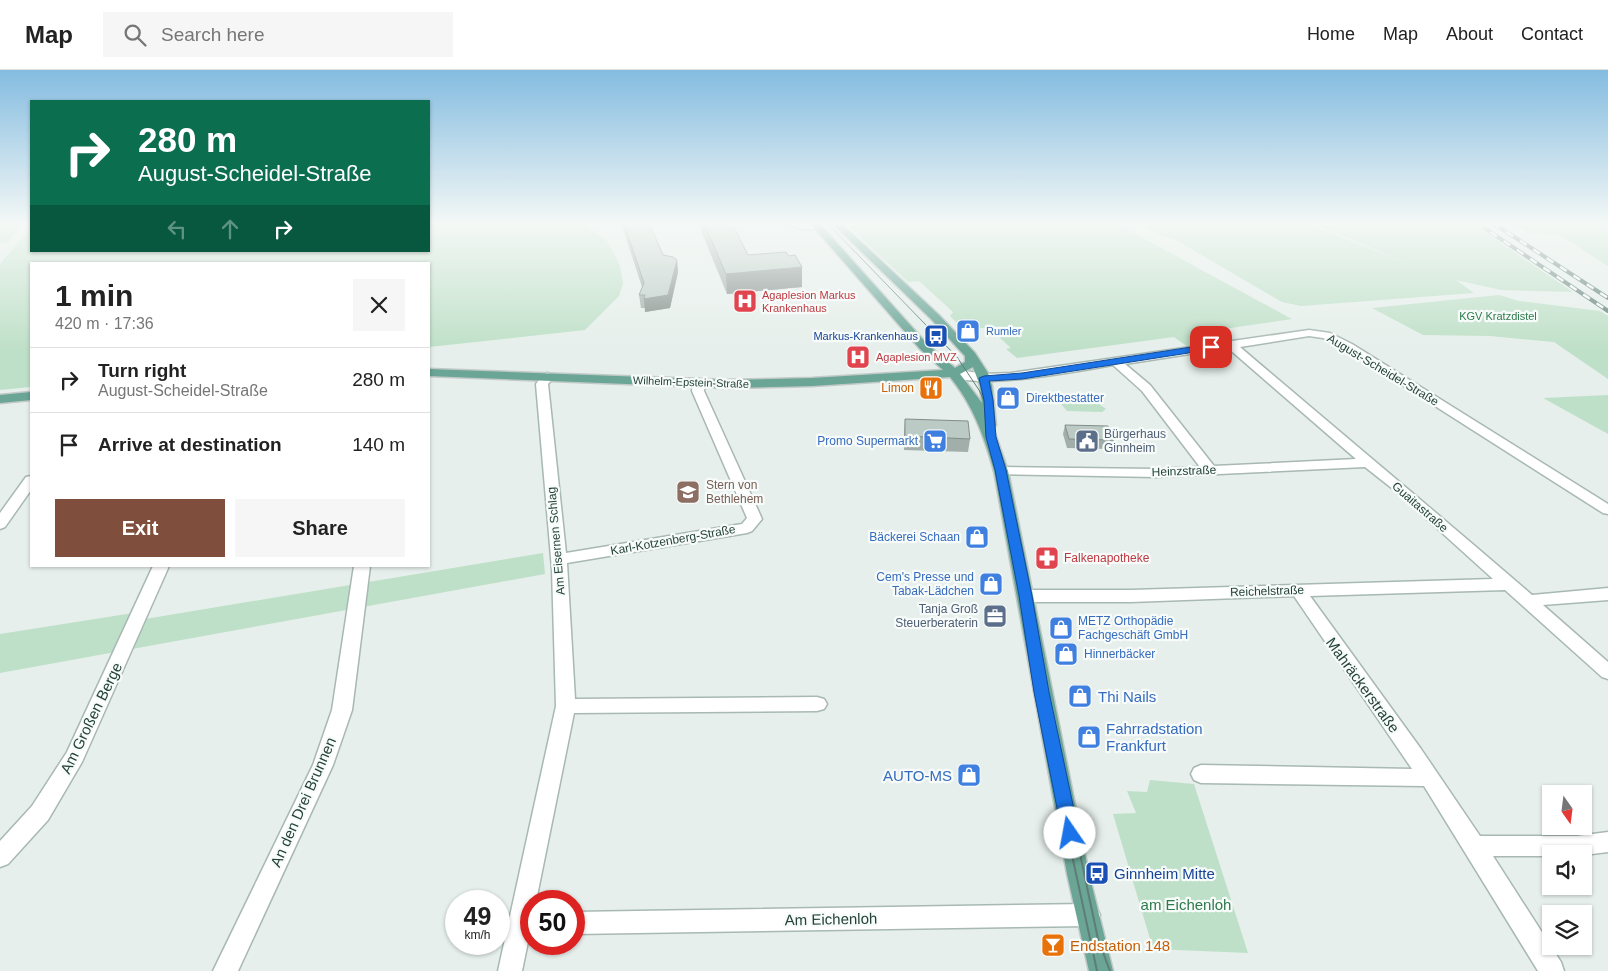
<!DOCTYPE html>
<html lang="en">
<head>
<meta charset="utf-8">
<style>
  body { margin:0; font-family:Helvetica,sans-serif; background:#f6f6f6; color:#222; height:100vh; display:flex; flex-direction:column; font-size:19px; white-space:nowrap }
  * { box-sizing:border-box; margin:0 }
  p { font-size:16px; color:#767676 }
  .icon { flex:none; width:28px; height:28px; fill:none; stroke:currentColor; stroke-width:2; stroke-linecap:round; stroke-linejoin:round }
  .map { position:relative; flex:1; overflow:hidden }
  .side { position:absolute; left:30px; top:192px; width:400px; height:305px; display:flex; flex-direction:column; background:#fff; border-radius:0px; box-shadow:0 1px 4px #0004 }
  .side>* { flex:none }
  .top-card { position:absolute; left:30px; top:30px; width:400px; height:152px; border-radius:0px; box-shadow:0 1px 4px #0004; background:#0b6e4f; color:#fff; overflow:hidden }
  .needle { width:32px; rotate:166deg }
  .fabs { position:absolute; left:1542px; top:715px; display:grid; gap:10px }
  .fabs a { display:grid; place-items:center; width:50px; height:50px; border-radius:0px; background:#fff; box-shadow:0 1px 4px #0004; font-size:25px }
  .speed { position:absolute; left:445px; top:820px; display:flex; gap:10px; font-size:25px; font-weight:700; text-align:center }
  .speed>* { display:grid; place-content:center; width:65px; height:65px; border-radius:50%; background:#fff; box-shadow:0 1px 4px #0004; line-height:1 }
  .speed small { font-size:12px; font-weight:400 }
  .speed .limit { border:8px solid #d22; background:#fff; color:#111 }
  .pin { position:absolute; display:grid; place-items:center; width:42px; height:42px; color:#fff; margin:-21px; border-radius:10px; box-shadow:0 2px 8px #0006 }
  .me { position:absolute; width:55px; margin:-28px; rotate:348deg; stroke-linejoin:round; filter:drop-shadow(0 0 4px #0008) }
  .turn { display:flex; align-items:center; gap:18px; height:105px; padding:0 25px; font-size:22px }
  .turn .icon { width:65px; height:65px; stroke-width:2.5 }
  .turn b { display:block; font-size:35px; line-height:42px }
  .lanes { display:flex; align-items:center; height:48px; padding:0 25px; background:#0003; justify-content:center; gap:25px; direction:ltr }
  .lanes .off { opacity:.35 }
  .round { display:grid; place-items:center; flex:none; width:52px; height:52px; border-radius:0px; background:#f6f6f6 }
  .head { display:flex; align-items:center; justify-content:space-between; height:85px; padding:0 25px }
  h1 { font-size:30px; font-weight:700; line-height:38px }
  .button { display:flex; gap:10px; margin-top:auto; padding:10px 25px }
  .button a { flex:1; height:58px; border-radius:0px; background:#804e3d; color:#fff; font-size:20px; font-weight:700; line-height:58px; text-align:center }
  .button a+a { background:#f6f6f6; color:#222 }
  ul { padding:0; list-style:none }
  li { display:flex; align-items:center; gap:15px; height:65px; padding:0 25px; border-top:1px solid #e0e0e0 }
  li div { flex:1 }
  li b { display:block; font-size:19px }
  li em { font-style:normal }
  header { display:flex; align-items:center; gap:30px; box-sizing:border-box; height:70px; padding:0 25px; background:#fff; border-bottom:1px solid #e0e0e0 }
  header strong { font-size:24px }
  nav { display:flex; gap:28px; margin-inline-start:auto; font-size:18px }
  .search { width:350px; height:45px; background:#f6f6f6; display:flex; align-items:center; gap:12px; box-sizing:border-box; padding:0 18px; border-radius:0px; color:#767676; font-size:19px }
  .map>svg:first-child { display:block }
  .green { fill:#bfe0c8 }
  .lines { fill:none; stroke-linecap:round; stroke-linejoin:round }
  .minor-casing { stroke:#a8b8b2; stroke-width:3 }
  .major-casing { stroke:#c2cac8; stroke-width:3 }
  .minor { fill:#fff; fill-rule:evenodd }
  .major { fill:#6aa596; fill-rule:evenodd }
  .tram-far1 { stroke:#5f7d75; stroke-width:1 }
  .tram { stroke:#5f7d75; stroke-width:2 }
  .rail-casing { stroke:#5f7d75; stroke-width:4 }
  .rail { stroke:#f7fbf9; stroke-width:2.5; stroke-dasharray:8; stroke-linecap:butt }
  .wall { fill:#a1aea9 }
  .shaded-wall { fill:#838d89 }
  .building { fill:#bbcac4; stroke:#838d89 }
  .route { fill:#1a73e8; stroke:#114b97 }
  .labels { text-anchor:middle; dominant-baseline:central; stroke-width:4.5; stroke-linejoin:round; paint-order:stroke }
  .far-health-label { font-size:11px; fill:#be3a42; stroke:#f7fbf9; text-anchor:start }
  .far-park-label { font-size:11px; fill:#2d7a4b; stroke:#f7fbf9 }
  .far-shop-label { font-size:11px; fill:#366cbe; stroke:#f7fbf9; text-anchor:start }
  .far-transit-label { font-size:11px; fill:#164399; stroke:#f7fbf9; text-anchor:end }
  .far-street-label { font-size:11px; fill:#24423a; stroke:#f7fbf9 }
  .street-label { font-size:12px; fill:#24423a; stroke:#f7fbf9 }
  .food-label { font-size:12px; fill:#c56008; stroke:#f7fbf9; text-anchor:end }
  .shop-label { font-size:12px; fill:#366cbe; stroke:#f7fbf9; text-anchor:start }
  .service-label { font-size:12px; fill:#4e5e75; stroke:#f7fbf9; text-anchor:start }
  .education-label { font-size:12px; fill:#785e54; stroke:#f7fbf9; text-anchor:start }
  .health-label { font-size:12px; fill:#be3a42; stroke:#f7fbf9; text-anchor:start }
  .near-street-label { font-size:15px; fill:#24423a; stroke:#f7fbf9 }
  .near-shop-label { font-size:15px; fill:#366cbe; stroke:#f7fbf9; text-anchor:start }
  .near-transit-label { font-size:15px; fill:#164399; stroke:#f7fbf9; text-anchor:start }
  .near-park-label { font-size:15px; fill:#2d7a4b; stroke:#f7fbf9 }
  .near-food-label { font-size:15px; fill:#c56008; stroke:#f7fbf9; text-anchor:start }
</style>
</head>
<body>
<header>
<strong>Map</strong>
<div class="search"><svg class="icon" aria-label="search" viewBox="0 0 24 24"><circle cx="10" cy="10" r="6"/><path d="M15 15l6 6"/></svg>Search here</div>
<nav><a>Home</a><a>Map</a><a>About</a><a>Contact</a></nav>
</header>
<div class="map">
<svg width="1608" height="901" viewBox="0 0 1608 901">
  <rect width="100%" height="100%" fill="#e6efeb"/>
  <path class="green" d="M0,153H23L7,173H0Z
    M429,153H584L608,172L620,196L623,213L619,226L585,260L429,277V194H31V317L0,320V194L31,158V181H429Z
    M845,153H1115L1292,249L1189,264L1203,263L1217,273L1188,277L1174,267L1017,288L1006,279L1011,278L989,258H962L950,246L953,242L919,211L908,212Z
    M1138,153H1305L1242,162L1307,154L1412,195L1312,153H1471L1573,222L1501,220L1456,210L1474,223L1301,236L1282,232L1176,170L1159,165Z
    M1513,153H1608V196L1558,164L1529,163Z
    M1499,225L1519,231L1600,241L1608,246V309L1554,272L1490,266L1423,265L1372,238Z
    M1608,325V364L1543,328Z
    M1085,331L1096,332L1106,339L1102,342L1067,341L1061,334Z
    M543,483L545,504L0,603V564L133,543L127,552Z
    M1150,710L1194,714L1248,883L1153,879L1113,744L1136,743L1127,721L1147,722Z"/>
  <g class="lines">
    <g class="minor-casing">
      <path id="minor" d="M789,153H816L820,156C811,162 797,160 789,153Z
        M1309,260L1330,263L1352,274L1608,434V444L1603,443L1344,278L1323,268L1309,266L1240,277C1337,360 1435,441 1532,525L1608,518V530L1543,535L1608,592V609L1602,607L1505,520L1310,526L1421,679L1480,766H1577L1608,762V782L1584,785L1551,784V786H1493L1561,892L1564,901H1538L1424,716L1201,713L1194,710L1191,704L1194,698L1201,695L1412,699L1294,526L1131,532H1026L1020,530L1018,526L1020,522L1026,520H1131L1493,509L1398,423L1365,397L1156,407L996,404L994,401L1001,397L1156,399L1200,397L1142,321L1113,295C1084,300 966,323 947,303L953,299L984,304L1011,303ZM1228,278L1356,389L1214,396L1150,315L1125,294Z
        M548,303L554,307L548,314L566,483L742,454L747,448L692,321L693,313L699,309L705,313L704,321L762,449L752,461L747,463L567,493L575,629L817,627L824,629L827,634L824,639L817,641L574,643L536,831H531V857L522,901H498L556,636L552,499L536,314L544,304Z
        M31,406V420L5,457L0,459V443L26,407Z
        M153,496H169L82,692L48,750L8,794L0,797V771L32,736L67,682Z
        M354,496H370L352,640L333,695L238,901H213L313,695L332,640Z
        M1088,834L1096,837L1100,845L1096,853L1088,856L574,864V842Z"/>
    </g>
    <g class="major-casing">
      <path id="major" d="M810,153H819L928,275L955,298L965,292V286L931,249L832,153H841L939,245L975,283L988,303L992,316L996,355L993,358L1008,401L1089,804L1113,901H1089L1067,804L994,401C984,366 973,335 950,307L812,316L727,318L429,306V299L727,310L812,308L943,300L920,279ZM973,297L980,316L982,333L960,304Z
        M31,322V330L0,333V325Z"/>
    </g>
    <use href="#minor" class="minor"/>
    <use href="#major" class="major"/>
    <path class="tram-far1" d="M827,153L957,287L979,320L987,337L1004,401L1030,526L1048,633
      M1019,513L1039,633"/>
    <path class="tram" d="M1039,632L1097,901
      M1048,632L1098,869L1110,901"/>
    <g class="rail-casing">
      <path id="rail" d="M1477,153L1608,241
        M1493,153L1608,228"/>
    </g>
    <use href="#rail" class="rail"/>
  </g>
  <path class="wall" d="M621,153H649L663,185L677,190L678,202L670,238L645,242V238H641L639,225L642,217Z
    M698,153H732L748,185L802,217L727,224Z
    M905,349L970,369L968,382L904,380V362Z
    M1065,355L1114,370L1111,379L1067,378L1063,364Z"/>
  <path class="shaded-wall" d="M677,190L678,202L670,238L645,242L644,229Z
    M802,197V217L727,224L726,204Z"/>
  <path class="building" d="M624,153H649L663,185L673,187L677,190L668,225L644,229L645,225H639L644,213Z
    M704,153H732L748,185L786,182L789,186L795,185L802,197L726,204Z
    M905,349L968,351L970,369L905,366Z
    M1065,355L1108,356L1114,370L1069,369Z"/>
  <linearGradient id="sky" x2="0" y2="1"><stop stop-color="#84bce0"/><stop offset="0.55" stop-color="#f4f8f6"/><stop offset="1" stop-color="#f4f8f6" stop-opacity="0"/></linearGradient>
  <rect width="1608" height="279" fill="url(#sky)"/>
  <path class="route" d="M1211,274L1214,275V279L1022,309L989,311L993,330L996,367L1006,400L1032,526L1049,622L1079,763L1076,768L1070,770L1065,768L1062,763L1034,622L1019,526L995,400L986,367L984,330L979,308L984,306L1022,303Z"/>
  <defs>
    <g id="hospital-square" transform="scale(1.25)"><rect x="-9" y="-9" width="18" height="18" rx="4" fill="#e0444e" stroke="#f7fbf9"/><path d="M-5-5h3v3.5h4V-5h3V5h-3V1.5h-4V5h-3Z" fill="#fff"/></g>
    <g id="shop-square" transform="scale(1.25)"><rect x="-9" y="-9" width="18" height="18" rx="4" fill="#3f7fe0" stroke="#f7fbf9"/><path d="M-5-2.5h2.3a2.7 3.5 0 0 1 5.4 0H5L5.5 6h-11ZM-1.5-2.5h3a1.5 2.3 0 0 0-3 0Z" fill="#fff"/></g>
    <g id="bus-square" transform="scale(1.25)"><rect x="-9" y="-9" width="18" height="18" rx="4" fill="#1a4fb4" stroke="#f7fbf9"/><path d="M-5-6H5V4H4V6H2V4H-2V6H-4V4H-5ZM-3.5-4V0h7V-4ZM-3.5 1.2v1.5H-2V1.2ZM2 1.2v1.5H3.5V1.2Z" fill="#fff"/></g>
    <g id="restaurant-square" transform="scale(1.25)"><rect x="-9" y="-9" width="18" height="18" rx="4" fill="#e8710a" stroke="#f7fbf9"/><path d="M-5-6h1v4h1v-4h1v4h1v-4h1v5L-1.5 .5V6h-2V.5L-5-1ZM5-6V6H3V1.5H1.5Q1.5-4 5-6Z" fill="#fff"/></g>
    <g id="supermarket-square" transform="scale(1.25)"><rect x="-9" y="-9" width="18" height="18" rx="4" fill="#3f7fe0" stroke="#f7fbf9"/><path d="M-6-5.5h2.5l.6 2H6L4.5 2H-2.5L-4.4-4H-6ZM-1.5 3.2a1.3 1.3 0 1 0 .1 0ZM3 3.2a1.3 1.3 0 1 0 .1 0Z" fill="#fff"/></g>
    <g id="civic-square" transform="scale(1.25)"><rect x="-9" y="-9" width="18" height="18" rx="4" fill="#5c6f8a" stroke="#f7fbf9"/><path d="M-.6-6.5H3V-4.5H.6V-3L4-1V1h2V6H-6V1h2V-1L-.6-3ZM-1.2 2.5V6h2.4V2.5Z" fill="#fff"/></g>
    <g id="school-square" transform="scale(1.25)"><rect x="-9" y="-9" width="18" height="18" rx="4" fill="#8d6e63" stroke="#f7fbf9"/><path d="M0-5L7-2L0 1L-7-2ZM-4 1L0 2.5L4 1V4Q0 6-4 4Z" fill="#fff"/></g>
    <g id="pharmacy-square" transform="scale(1.25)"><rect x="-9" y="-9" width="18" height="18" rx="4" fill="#e0444e" stroke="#f7fbf9"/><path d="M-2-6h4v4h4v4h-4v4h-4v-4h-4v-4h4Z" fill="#fff"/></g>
    <g id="office-square" transform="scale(1.25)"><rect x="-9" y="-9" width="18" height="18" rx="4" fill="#5c6f8a" stroke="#f7fbf9"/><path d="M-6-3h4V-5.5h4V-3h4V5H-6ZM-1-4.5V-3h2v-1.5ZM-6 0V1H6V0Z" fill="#fff"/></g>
    <g id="bar-square" transform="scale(1.25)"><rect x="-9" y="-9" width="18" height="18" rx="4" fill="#e8710a" stroke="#f7fbf9"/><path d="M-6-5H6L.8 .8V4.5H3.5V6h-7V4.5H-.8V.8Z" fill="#fff"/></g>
  </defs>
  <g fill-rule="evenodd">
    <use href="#hospital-square" x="745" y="231"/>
    <use href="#shop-square" x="968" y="261"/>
    <use href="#bus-square" x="936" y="266"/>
    <use href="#hospital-square" x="858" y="287"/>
    <use href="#restaurant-square" x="931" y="318"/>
    <use href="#shop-square" x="1008" y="328"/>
    <use href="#supermarket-square" x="935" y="371"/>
    <use href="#civic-square" x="1087" y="371"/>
    <use href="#school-square" x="688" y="422"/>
    <use href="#shop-square" x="977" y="467"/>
    <use href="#pharmacy-square" x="1047" y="488"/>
    <use href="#shop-square" x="991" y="514"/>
    <use href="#office-square" x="995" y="546"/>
    <use href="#shop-square" x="1061" y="558"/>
    <use href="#shop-square" x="1066" y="584"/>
    <use href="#shop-square" x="1080" y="626"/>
    <use href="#shop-square" x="1089" y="667"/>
    <use href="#shop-square" x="969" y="705"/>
    <use href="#bus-square" x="1097" y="803"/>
    <use href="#bar-square" x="1053" y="875"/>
  </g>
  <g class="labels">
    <g class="far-health-label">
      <text x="762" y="225">Agaplesion Markus<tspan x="762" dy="13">Krankenhaus</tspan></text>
      <text x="876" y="287">Agaplesion MVZ</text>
    </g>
    <g class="far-park-label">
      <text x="1498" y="246">KGV Kratzdistel</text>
    </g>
    <g class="far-shop-label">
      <text x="986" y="261">Rumler</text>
    </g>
    <g class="far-transit-label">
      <text x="918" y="266">Markus-Krankenhaus</text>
    </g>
    <g class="far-street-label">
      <text transform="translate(691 312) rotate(2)">Wilhelm-Epstein-Straße</text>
    </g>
    <g class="street-label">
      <text transform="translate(1383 300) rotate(31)">August-Scheidel-Straße</text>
      <text transform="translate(1184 401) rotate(-2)">Heinzstraße</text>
      <text transform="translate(1420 437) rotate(41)">Guaitastraße</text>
      <text transform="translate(673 470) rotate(-10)">Karl-Kotzenberg-Straße</text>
      <text transform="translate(556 471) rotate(-95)">Am Eisernen Schlag</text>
      <text transform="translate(1267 521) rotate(-2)">Reichelstraße</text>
    </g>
    <g class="food-label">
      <text x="914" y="318">Limon</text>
    </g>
    <g class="shop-label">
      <text x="1026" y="328">Direktbestatter</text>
      <text x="918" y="371" text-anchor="end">Promo Supermarkt</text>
      <text x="960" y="467" text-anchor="end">Bäckerei Schaan</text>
      <text x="974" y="507" text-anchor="end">Cem's Presse und<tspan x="974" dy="14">Tabak-Lädchen</tspan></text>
      <text x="1078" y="551">METZ Orthopädie<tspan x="1078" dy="14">Fachgeschäft GmbH</tspan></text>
      <text x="1084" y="584">Hinnerbäcker</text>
    </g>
    <g class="service-label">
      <text x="1104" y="364">Bürgerhaus<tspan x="1104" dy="14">Ginnheim</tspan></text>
      <text x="978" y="539" text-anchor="end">Tanja Groß<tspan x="978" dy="14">Steuerberaterin</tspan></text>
    </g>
    <g class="education-label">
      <text x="706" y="415">Stern von<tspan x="706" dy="14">Bethlehem</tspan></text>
    </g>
    <g class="health-label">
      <text x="1064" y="488">Falkenapotheke</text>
    </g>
    <g class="near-street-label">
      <text transform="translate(1363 615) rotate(54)">Mahräckerstraße</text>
      <text transform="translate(91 648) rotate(-64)">Am Großen Berge</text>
      <text transform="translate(303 732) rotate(-66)">An den Drei Brunnen</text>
      <text transform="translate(831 849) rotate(-1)">Am Eichenloh</text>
    </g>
    <g class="near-shop-label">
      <text x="1098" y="626">Thi Nails</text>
      <text x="1106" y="658">Fahrradstation<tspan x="1106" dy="17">Frankfurt</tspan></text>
      <text x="952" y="705" text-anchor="end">AUTO-MS</text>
    </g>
    <g class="near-transit-label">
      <text x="1114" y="803">Ginnheim Mitte</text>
    </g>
    <g class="near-park-label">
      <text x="1186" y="834">am Eichenloh</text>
    </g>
    <g class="near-food-label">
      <text x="1070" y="875">Endstation 148</text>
    </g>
  </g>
</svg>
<div class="fabs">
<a><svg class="needle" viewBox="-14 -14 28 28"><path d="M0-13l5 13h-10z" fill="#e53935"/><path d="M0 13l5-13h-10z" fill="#767676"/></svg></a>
<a><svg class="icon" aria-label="sound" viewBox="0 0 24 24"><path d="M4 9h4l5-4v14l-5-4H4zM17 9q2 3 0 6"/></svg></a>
<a><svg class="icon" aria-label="layers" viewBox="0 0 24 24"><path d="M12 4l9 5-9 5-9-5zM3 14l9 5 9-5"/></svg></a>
</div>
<div class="speed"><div>49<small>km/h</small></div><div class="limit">50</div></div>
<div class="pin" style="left:1211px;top:277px;background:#d93025"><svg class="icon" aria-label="arrive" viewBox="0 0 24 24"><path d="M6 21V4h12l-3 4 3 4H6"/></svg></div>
<svg class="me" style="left:1070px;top:763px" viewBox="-20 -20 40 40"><circle r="19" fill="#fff"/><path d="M0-13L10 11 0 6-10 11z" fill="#1a73e8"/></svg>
<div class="top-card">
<div class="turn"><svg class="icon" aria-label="right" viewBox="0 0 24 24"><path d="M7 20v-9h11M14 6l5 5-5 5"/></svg><div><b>280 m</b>August-Scheidel-Straße</div></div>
<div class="lanes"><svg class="icon off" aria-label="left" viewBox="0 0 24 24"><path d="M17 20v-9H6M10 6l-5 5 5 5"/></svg><svg class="icon off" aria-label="ahead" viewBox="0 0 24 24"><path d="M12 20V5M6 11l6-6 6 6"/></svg><svg class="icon" aria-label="right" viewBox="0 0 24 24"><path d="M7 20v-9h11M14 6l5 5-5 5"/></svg></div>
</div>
<section class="side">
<div class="head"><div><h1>1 min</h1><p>420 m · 17:36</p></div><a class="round"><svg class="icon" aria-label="close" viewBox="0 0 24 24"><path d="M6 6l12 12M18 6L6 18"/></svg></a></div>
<ul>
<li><svg class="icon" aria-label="right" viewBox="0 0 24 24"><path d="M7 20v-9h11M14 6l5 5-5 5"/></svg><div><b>Turn right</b><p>August-Scheidel-Straße</p></div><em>280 m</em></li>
<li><svg class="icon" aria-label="arrive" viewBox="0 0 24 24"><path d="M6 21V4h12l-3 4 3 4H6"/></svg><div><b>Arrive at destination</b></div><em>140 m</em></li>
</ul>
<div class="button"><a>Exit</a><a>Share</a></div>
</section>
</div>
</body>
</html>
